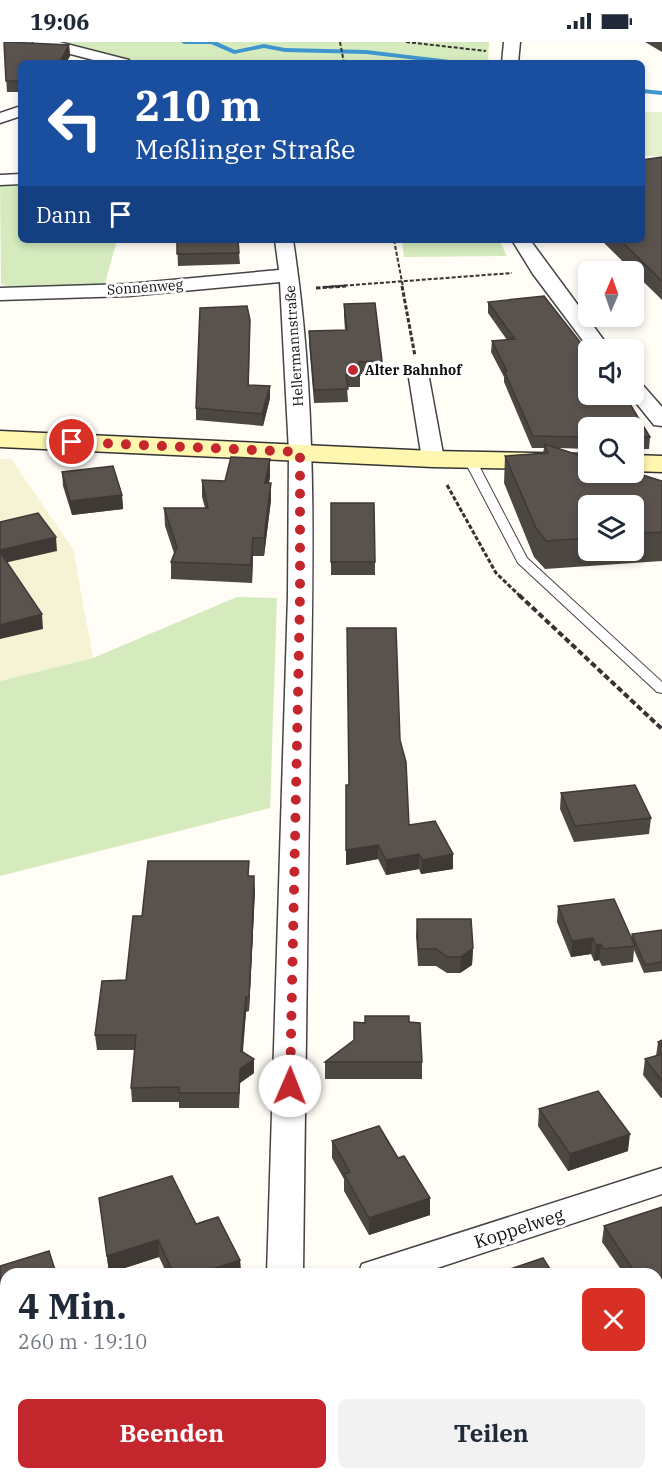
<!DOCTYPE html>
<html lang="de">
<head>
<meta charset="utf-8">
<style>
  body { margin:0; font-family:"IBM Plex Serif",serif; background:#f2f2f3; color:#1f2937; height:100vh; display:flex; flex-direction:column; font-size:22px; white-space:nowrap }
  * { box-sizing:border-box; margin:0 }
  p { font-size:20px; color:#747a83 }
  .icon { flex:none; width:33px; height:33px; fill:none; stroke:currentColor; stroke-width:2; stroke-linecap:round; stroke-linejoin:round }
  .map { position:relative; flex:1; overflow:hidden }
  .panel { position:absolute; left:0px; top:1226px; width:663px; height:212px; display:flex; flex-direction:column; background:#fff; border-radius:18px 18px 0 0; box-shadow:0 3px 9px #0003 }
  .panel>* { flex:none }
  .hud { position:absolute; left:18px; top:18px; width:627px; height:183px; border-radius:9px; box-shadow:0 3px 9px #0003; background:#1a4fa0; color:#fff; overflow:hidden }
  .needle { width:39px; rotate:2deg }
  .buttons { position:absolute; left:578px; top:219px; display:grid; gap:12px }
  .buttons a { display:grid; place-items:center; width:66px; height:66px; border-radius:9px; background:#fff; box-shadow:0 3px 9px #0003; font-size:30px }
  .pin { position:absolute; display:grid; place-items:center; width:51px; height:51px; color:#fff; margin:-26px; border:3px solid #fff; border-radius:50%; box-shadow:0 2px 6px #0007 }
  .me { position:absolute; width:66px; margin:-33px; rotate:1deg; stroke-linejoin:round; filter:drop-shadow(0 0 4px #0008) }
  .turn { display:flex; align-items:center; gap:21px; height:126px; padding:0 18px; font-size:27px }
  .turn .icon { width:78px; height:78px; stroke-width:2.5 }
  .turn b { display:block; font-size:42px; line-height:51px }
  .then { display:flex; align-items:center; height:57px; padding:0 18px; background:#0003; gap:12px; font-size:22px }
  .round { display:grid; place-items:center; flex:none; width:63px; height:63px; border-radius:9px; background:#f2f2f3 }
  .headline { display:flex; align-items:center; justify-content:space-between; height:102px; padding:0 18px }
  h1 { font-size:36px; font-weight:700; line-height:45px }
  .button { display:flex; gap:12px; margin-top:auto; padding:12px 18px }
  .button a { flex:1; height:69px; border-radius:9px; background:#c4262e; color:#fff; font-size:24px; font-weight:700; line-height:69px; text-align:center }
  .button a+a { background:#f2f2f3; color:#1f2937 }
  .status { display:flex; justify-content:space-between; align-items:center; height:42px; padding:0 30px; background:#fff; direction:ltr }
  .status svg { height:16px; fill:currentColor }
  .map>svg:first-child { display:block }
  .farmland { fill:#f6f3d4 }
  .green { fill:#d5ebbd }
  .pitch { fill:#e6f2cf }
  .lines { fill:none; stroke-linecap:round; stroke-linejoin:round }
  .stream { fill:#3f96cf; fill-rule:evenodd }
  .lane-casing { stroke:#444; stroke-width:2 }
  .street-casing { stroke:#444; stroke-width:3 }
  .secondary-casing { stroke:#333; stroke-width:3 }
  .path-far2 { stroke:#333; stroke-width:2; stroke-dasharray:4 2; stroke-linecap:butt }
  .path-far1 { stroke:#333; stroke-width:3; stroke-dasharray:4.5 2; stroke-linecap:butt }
  .path { stroke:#333; stroke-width:4; stroke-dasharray:6 3; stroke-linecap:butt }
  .lane { fill:#fff; fill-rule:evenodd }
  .street { fill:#fff; fill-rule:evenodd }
  .secondary { fill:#fff6b0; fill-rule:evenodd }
  .wall { fill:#4d4742; fill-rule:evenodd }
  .shaded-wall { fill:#3f3936 }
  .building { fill:#5a524d; stroke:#3f3936; stroke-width:1.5 }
  .route { stroke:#c4262e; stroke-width:10; stroke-dasharray:0 18 }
  .poi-dot { fill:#c4262e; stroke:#fff; stroke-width:2 }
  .labels { text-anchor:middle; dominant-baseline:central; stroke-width:6; stroke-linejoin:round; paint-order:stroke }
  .far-street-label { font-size:14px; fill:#111; stroke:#fff }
  .far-poi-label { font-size:14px; font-weight:bold; fill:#111; stroke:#fff; text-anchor:start }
  .near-street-label { font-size:18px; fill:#111; stroke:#fff }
</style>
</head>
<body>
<div class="status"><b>19:06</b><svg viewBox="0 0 49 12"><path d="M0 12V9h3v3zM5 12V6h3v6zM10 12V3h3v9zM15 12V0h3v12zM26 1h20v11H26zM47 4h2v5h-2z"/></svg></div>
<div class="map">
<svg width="662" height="1436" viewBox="0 0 662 1436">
  <rect width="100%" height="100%" fill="#fffdf5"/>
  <path class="farmland" d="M0,417H11L73,507L93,616L0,639Z"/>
  <path class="green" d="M61,0H489L488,21L155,20L115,16Z
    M0,141H21V198H117L104,245L16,248L1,242Z
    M402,198H499L507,214L404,215Z
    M237,555L277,556L270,766L0,834V639L93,616Z"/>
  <path class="pitch" d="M642,70H662V114H642Z"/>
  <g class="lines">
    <path class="stream" d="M181,0H217L235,8L264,2L285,6L366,8L458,19L461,21H443L366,12L285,10L264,6L234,12L211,2H184Z
      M642,47L662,49V53L642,51Z"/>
    <g class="lane-casing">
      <path id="lane" d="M470,415L476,418L527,516L662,640V651L657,650L518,521L464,418Z
        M657,1371L662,1373V1390L657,1388Z"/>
    </g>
    <g class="street-casing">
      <path id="street" d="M33,0H59L129,18L131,21H105L36,3Z
        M504,0H520L518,21H502Z
        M21,64V74L0,81V71Z
        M21,132V142L0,143V133Z
        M275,198H293C318,359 313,524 310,686C308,868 305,1050 303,1232H267L288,553L289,410L280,240L128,254L0,258V246L128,242L279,228Z
        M512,198H530L611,308H590L533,232Z
        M419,330L426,332L429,336L444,417L441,422H425L422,417L409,336L412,332Z
        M633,338L640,340L662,365V384L654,383L629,352H633Z
        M662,1126V1152L419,1232H358L362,1222Z
        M6,1337V1367L0,1369V1339Z
        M486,1431H525L527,1436H488Z"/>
    </g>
    <g class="secondary-casing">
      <path id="secondary" d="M0,389L433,409L588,412V428L433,425L0,405Z
        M633,413L662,414V430L633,429Z"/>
    </g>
    <path class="path-far2" d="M340,0L344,21
      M406,0L486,9
      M394,198L403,245
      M326,245L512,231"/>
    <path class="path-far1" d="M402,244L415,314
      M316,246L346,244
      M447,443L496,531L520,554"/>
    <path class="path" d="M519,553L662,687"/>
    <use href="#lane" class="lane"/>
    <use href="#street" class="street"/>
    <use href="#secondary" class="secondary"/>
  </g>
  <path class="wall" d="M4,0L69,3L70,14L66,21H21V50H7Z
    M645,0H662V10Z
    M662,115V258L601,198H642Z
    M177,198L239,211L240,222L178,224Z
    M488,260L650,395L649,407H633V386H588V407L558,406L662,439V519L545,527L534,515L504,441L505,414L543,411L544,406H532L504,340V335L491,310L492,299L507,298L488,271ZM588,464H633V508H588Z
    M344,262L382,319V332H360V345H347L348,360L314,361L309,301V289L345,288L344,274Z
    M250,278L249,343L270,356L263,384L196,378V366Z
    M62,430L122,453L123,467L72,473L63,444Z
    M270,435L269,441L271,458L264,514H253L252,541L171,537V520L174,511L165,484L164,466H205L202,455V438L225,439Z
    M331,461L375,520V533H331Z
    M400,698L409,783L453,812V827L421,832L419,827L386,833L378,817L346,823Z
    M561,751L651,776L649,792L574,800L560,767Z
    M249,834L255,848L249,969L246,970L243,1010L254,1031L240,1041L239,1066H179V1060H132L131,1046L135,1008H97L95,993L126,938L142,874Z
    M558,864L631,896L632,892L662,888V929L644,931L634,908L633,920L602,924L599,918L594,919L591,912L571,915L557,880Z
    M417,877L473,906L472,923L460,931H447L436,924H418L416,894Z
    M354,980H409L422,1020V1037H325V1020L354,999Z
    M662,998V1056H661L643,1033L645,1017L656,1014L658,1000Z
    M539,1067L628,1109L568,1129L538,1084Z
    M332,1099L430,1173L369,1193L344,1149V1137L332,1116Z
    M99,1156L196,1182L240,1218L241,1232H167L159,1215L109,1231Z
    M662,1165V1248L657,1250V1232H624L602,1200L604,1184Z
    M0,1224L60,1232H6V1263L0,1246Z"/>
  <path class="shaded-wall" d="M69,3L70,14L66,21H59Z
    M270,344V356L263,384L262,372Z
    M270,417V435L265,458V441Z
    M271,441V458L264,514V496Z
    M122,453L123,467L72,473L70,459Z
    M56,495L57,509L0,522V508Z
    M253,496V514L252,541L251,523Z
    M42,572L43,587L0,597V583Z
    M378,803V817L346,823V808Z
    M419,812V827L386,833V818Z
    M453,812V827L421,832L422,818Z
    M254,834L255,848L249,969V955Z
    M593,896L591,912L571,915L572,899Z
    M601,902L599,918L594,919L596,903Z
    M473,906L472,923L460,931L461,915Z
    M246,955V970L241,1023V1009Z
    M254,1017V1031L240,1041L239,1066L240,1027Z
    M630,1092L628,1109L568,1129L570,1112Z
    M430,1156V1173L369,1193V1176Z
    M158,1198L159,1215L109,1231L107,1214Z
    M240,1218L241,1232H197Z
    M662,1233V1248L657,1250V1235Z
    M662,1333V1342L657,1344V1335Z
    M41,1431H85L86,1434L80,1436H26Z
    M19,1433V1436H9Z"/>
  <path class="building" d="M4,0H8L69,3L59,21H21V39H6Z
    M662,115V239L620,198H642V118Z
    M177,198H238L239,211L177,212Z
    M544,254L588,310V352H624L650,395H633V386H588V395L533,394L504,329H507L492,299L515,297L488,260Z
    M375,261L382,319L359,320L360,333H346L348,347L314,348L309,289L347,288L344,262Z
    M247,264L250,278L248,343L270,344L262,372L196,366L200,266Z
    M544,402L588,416V430H633L662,439V490L633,492V464H588V496L546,499L536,486L505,414L548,411Z
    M231,415L270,417L265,441H271L264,496H253L251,523L171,520L177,505L164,466H208L202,438L225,439Z
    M113,424L122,453L70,459L62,430Z
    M331,461H374L375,520H331Z
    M38,471L56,495L0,508V480Z
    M0,510L42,572L0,583Z
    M347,586H396L400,698L406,720L409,783L435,779L453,812L422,818L419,812L386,818L378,803L346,808V743H349Z
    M635,743L651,776L575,784L561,751Z
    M148,819H249L248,834H254L252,897L249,955H246L241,1009L254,1017L240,1027L239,1051H179V1045L131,1046L136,993H95L102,939L126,938L133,874H142Z
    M614,857L635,904L603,907L601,902L596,903L593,896L572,899L558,864Z
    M417,877H471L473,906L461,915H448L436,907H418Z
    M662,888V920L645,923L632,892Z
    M365,974H409V980L420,981L422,1020H325L354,998V980L365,981Z
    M662,998V1005L658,1000Z
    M662,1012V1039L645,1017Z
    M598,1049L630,1092L570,1112L539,1067Z
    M379,1084L398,1116L404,1114L430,1156L369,1176L344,1132L350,1130L332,1099Z
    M172,1134L196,1182L218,1175L240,1218L197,1232H174L158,1198L107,1214L99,1156Z
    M662,1165V1233L657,1235V1232H636L604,1184Z
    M49,1209L55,1228L58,1227L60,1232H6V1252L0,1235V1224Z
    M543,1216L553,1232H496Z
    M657,1317L662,1324V1333L657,1335Z
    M6,1390V1431H41L26,1436H20L19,1433L9,1436H0V1398L5,1396L3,1391Z
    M662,1418V1436H629L627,1431H657V1420Z
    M142,1431H295L297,1436H143L141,1432Z"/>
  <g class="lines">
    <path class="route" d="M72,400L300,410V553L290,1044"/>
  </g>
  <circle class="poi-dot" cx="353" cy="328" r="6"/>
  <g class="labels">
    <g class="far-street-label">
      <text transform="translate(145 245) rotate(-4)">Sonnenweg</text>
      <text transform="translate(294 304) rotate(-94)">Hellermannstraße</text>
    </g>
    <g class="far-poi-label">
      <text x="365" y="328">Alter Bahnhof</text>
    </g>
    <g class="near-street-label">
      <text transform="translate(519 1186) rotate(-18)">Koppelweg</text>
    </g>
  </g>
</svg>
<div class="buttons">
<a><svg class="needle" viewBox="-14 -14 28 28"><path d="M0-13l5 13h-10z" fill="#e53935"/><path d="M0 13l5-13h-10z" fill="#747a83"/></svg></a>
<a><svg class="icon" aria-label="sound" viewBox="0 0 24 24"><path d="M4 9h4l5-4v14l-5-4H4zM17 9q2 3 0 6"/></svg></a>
<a><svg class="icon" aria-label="search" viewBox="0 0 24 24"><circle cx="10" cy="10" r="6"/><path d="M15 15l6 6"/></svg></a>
<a><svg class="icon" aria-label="layers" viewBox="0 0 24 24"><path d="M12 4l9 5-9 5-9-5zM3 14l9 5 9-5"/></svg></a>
</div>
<div class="pin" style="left:72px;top:400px;background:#d93025"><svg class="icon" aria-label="arrive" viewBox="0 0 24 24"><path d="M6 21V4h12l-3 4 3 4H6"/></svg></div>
<svg class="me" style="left:290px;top:1044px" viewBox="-20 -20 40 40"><circle r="19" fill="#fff"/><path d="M0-13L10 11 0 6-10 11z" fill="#c4262e"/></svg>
<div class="hud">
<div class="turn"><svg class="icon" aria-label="left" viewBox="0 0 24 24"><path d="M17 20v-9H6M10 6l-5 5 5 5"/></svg><div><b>210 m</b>Meßlinger Straße</div></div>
<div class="then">Dann<svg class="icon" aria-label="arrive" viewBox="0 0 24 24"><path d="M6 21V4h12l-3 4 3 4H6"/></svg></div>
</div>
<section class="panel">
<div class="headline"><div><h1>4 Min.</h1><p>260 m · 19:10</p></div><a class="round" style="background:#d93025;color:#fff"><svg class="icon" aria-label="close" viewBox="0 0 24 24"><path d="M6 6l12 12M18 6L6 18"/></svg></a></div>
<div class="button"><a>Beenden</a><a>Teilen</a></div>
</section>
</div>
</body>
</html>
